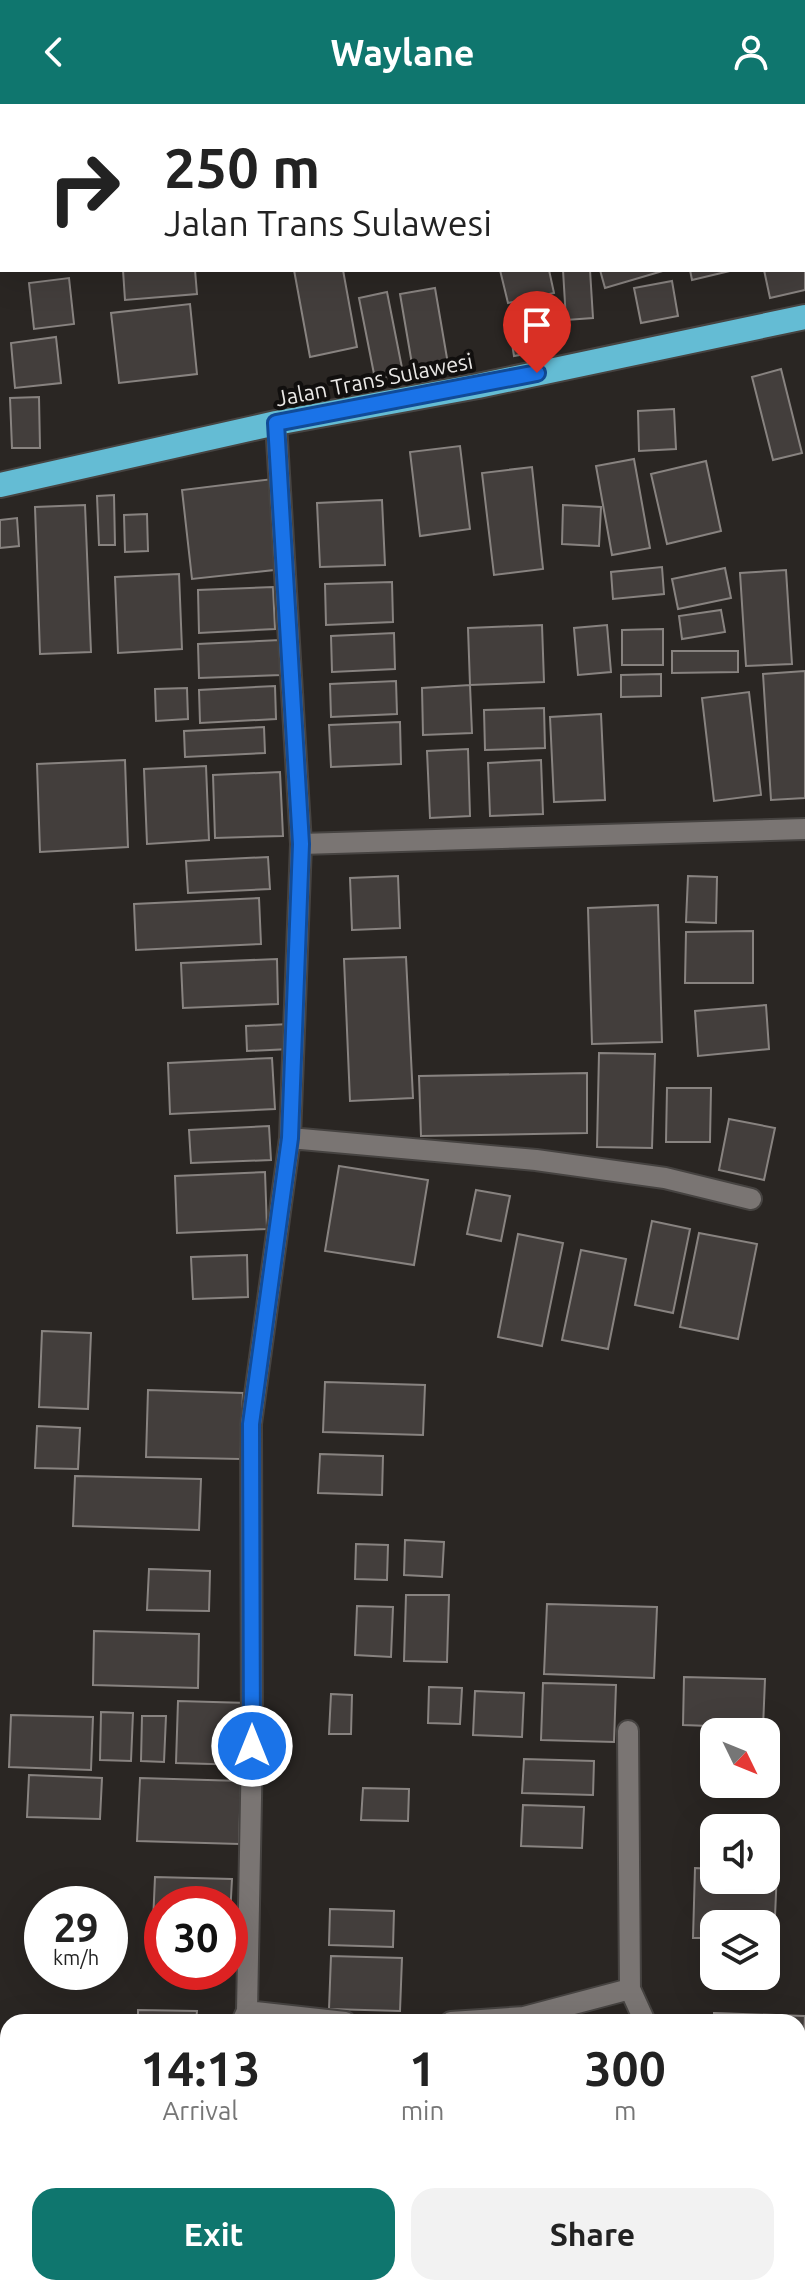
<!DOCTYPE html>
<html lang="en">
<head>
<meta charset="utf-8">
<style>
  body { margin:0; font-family:Ubuntu,sans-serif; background:#f2f2f2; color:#222; height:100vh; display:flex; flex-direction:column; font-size:30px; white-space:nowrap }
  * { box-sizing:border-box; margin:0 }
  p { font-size:26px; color:#767676 }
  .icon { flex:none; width:44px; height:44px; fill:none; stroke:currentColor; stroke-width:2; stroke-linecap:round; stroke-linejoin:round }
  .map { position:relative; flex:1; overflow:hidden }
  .sheet { position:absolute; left:0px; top:1910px; width:806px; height:282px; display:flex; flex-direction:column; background:#fff; border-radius:24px 24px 0 0; box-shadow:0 8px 32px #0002 }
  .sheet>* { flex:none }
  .banner { position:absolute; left:0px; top:0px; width:806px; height:168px; box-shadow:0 8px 32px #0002; background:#fff; color:#222; overflow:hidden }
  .needle { width:52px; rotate:133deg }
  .buttons { position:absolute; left:700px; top:1614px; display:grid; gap:16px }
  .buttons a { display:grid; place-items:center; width:80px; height:80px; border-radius:16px; background:#fff; box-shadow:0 8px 32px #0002; font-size:40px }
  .speed { position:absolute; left:24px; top:1782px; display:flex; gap:16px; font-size:40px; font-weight:700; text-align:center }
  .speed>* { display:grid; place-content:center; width:104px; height:104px; border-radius:50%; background:#fff; box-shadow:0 8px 32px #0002; line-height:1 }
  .speed small { font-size:20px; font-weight:400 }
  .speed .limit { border:12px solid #d22; background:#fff; color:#111 }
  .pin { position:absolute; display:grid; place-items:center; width:68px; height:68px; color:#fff; margin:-82px -34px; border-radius:50% 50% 50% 0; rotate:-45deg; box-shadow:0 0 8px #0007 }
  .pin .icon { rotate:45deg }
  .me { position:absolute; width:88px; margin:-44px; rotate:0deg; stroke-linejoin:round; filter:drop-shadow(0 0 6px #0008) }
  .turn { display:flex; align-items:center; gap:28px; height:168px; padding:0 32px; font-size:36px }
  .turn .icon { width:104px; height:104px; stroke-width:2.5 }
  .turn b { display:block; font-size:56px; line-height:68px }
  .eta { display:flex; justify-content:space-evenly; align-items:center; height:136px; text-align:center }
  .eta b { font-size:48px; font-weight:600; line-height:56px }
  .cta { display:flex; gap:16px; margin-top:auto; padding:16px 32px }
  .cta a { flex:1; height:92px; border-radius:24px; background:#0f766e; color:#fff; font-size:32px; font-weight:600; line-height:92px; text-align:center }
  .cta a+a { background:#f2f2f2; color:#222 }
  header { display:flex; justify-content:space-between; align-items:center; height:104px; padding:0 32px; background:#0f766e; color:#fff; font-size:36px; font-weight:600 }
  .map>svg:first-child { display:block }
  .building { fill:#433e3c; stroke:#888380; stroke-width:2 }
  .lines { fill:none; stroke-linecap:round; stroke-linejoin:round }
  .minor-casing { stroke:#464341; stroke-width:24 }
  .highway-casing { stroke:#464341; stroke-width:28 }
  .minor { stroke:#7a7573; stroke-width:20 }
  .highway { stroke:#64bcd4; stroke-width:24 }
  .route-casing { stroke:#114b97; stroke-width:20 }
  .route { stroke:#1a73e8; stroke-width:14 }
  .labels { text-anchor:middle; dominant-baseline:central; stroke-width:8; stroke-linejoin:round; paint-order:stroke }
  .street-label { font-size:22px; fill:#eae8e6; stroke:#110f0e }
</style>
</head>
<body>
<header><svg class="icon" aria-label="back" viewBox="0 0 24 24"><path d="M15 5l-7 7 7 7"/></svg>Waylane<svg class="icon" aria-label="person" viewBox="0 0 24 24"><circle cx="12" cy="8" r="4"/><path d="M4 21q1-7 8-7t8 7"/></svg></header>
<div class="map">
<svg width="805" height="2191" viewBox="0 0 805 2191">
  <rect width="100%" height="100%" fill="#2a2623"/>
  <path class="building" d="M755,0L756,2L622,1L625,0Z
    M805,92V186L770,194L764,166H804Z
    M123,166H195L197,190L125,196Z
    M294,166H343L357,243L310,253Z
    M500,166H549L554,189L508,199Z
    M563,166H590L593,214L566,216Z
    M600,166H666L605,184Z
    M690,166H734L692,176Z
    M69,174L74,220L34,225L29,179Z
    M672,177L678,212L641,219L634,184Z
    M435,184L448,260L413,266L400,190Z
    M387,188L403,269L375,275L359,194Z
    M190,200L197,270L119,279L111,209Z
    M552,201L559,244L514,252L507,209Z
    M56,233L61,279L15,284L11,239Z
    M781,265L802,349L773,356L752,273Z
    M39,293L40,344H12L10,294Z
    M674,305L676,345L639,347L638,307Z
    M460,342L470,425L420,432L410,348Z
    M634,355L650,444L612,451L596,362Z
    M706,357L721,427L667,440L651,370Z
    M532,363L543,465L494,471L482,369Z
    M273,375L283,465L192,475L182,386Z
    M114,391L115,441H99L97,392Z
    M382,396L385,461L320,463L317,399Z
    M85,401L91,548L40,550L35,403Z
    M563,401L601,403L599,442L562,440Z
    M147,410L148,447L125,448L124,411Z
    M17,414L19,442L0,444V416Z
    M662,463L664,490L613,495L611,468Z
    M725,464L731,494L678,505L672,475Z
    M786,466L792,560L746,562L740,469Z
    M179,470L182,545L118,549L115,473Z
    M392,478L393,518L326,521L325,480Z
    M273,483L275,525L199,529L198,486Z
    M721,506L725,528L682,535L679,512Z
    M542,521L544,578L470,581L468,524Z
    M607,521L611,568L578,571L574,524Z
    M663,525V561H622V526Z
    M394,529L395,565L332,568L331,532Z
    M280,536L281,571L199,574L198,540Z
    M672,547H738V568L672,569Z
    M805,567V694L771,696L763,570Z
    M661,570V592L621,593V571Z
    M396,577L397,610L331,613L330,580Z
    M470,581L472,629L423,631L422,584Z
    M275,582L276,615L200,619L199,586Z
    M187,584L188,615L156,617L155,585Z
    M749,588L761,691L714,697L702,594Z
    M544,604L545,644L485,646L484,606Z
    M601,610L605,696L554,698L550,613Z
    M400,618L401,660L331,663L329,621Z
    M264,623L265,649L185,653L184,627Z
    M468,645L470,712L430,714L427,647Z
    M125,656L128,743L40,748L37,660Z
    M541,656L543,710L490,712L488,659Z
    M206,662L209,736L147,740L144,665Z
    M280,668L283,732L215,734L213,671Z
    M268,753L270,785L188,789L186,757Z
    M398,772L400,824L352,826L350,774Z
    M688,772L717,773L716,819L686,818Z
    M259,794L261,840L136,846L134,800Z
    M658,801L662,938L592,940L588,804Z
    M753,827V879H685L686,828Z
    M406,853L413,994L350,997L344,855Z
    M277,855L278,900L183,904L181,859Z
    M766,901L769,945L698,952L695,907Z
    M289,920L290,945L247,947L246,922Z
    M599,949L655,950L652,1044L597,1043Z
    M272,954L275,1005L170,1010L168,959Z
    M587,969V1029L421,1032L419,972Z
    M667,984H711L710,1038H666Z
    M729,1015L775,1024L764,1076L719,1066Z
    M269,1022L271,1056L191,1059L189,1026Z
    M339,1062L428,1076L414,1161L325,1147Z
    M265,1068L267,1125L177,1129L175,1072Z
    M476,1086L510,1092L501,1137L467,1130Z
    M652,1117L690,1125L673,1209L635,1201Z
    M699,1129L757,1140L738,1235L680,1223Z
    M518,1130L563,1139L542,1242L498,1233Z
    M581,1146L626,1155L608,1245L562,1236Z
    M247,1151L248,1193L193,1195L191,1153Z
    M42,1227L91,1229L88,1305L39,1303Z
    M325,1278L425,1281L423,1331L323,1328Z
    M148,1286L243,1289L240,1355L146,1353Z
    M37,1322L80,1324L78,1365L35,1364Z
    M320,1350L383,1352L382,1391L318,1389Z
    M75,1372L201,1375L199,1426L73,1422Z
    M405,1436L444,1438L442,1473L404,1471Z
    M356,1440L388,1441L387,1476L355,1475Z
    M149,1465L210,1467L209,1507L147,1506Z
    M406,1491H449L447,1558L404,1557Z
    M547,1500L657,1503L654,1574L544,1570Z
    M357,1502L393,1503L391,1553L355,1551Z
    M94,1527L199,1530L198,1584L93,1581Z
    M684,1573L765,1575L763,1624L683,1621Z
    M543,1579L616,1581L614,1638L541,1636Z
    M429,1583L462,1584L460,1620L428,1619Z
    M475,1587L524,1589L522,1633L473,1631Z
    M331,1590L352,1591L351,1630H329Z
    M178,1597L248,1599L246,1661L176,1659Z
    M101,1608L133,1609L131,1657L100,1656Z
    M11,1611L93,1613L91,1666L9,1663Z
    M142,1612H166L164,1658L141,1657Z
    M524,1655L594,1657L593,1691L522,1689Z
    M29,1671L102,1674L100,1715L27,1713Z
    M140,1674L241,1677L239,1740L137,1737Z
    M363,1684L409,1685L408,1717L361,1716Z
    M523,1701L584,1703L582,1744L521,1742Z
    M695,1764L714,1765V1776H766V1766H777L774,1836H766V1820H714V1834H693Z
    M155,1773L232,1775L230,1812V1800H162V1841H152Z
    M330,1805L394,1807L393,1843L329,1841Z
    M331,1852L402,1854L400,1907L329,1905Z
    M138,1906L197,1907L196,1918H138Z
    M714,1909L805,1912L802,1982H798V1918H714Z
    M798,2130L805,2131V2191H713V2184H798Z
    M68,2184H114L119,2191H73Z
    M541,2184H629V2191H541Z"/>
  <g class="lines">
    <g class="minor-casing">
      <path id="minor" d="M796,0V2
        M804,30L805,34
        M301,740L805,725
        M290,1034L536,1056L665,1074L751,1095
        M628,1627L630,1885L645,1918
        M247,1907L345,1918
        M242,1918L247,1907L252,1642L251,1320L290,1034L301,740L276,319
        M451,1918L524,1913L630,1885
        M0,2166L8,2160
        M649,2191V2184"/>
    </g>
    <g class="highway-casing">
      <path id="highway" d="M0,381L276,319L478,282L805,213"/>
    </g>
    <use href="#minor" class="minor"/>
    <use href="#highway" class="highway"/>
  </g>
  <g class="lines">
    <g class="route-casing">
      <path id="route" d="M252,1642L251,1320L290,1034L301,740L276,319L537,269"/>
    </g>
    <use href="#route" class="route"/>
  </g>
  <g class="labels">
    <g class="street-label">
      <text transform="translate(374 275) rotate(-11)">Jalan Trans Sulawesi</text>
    </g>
  </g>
</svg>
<div class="buttons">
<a><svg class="needle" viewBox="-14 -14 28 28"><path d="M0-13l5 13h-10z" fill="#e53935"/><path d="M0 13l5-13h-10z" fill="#767676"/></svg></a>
<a><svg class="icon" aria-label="sound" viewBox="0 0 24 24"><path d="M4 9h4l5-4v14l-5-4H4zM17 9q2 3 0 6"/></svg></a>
<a><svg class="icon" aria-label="layers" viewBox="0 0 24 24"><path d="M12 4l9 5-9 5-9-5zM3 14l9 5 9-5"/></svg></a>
</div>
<div class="speed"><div>29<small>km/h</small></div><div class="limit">30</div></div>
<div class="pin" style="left:537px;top:269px;background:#d93025"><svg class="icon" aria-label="arrive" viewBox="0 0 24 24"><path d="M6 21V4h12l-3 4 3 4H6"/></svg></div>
<svg class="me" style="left:252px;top:1642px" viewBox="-20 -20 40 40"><circle r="17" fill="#1a73e8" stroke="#fff" stroke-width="3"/><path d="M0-11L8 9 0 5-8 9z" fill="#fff"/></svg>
<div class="banner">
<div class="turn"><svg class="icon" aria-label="right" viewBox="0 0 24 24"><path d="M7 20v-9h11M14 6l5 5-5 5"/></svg><div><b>250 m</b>Jalan Trans Sulawesi</div></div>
</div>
<section class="sheet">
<div class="eta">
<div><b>14:13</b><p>Arrival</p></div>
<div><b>1</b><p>min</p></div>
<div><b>300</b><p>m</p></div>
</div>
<div class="cta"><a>Exit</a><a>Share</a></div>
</section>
</div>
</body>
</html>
